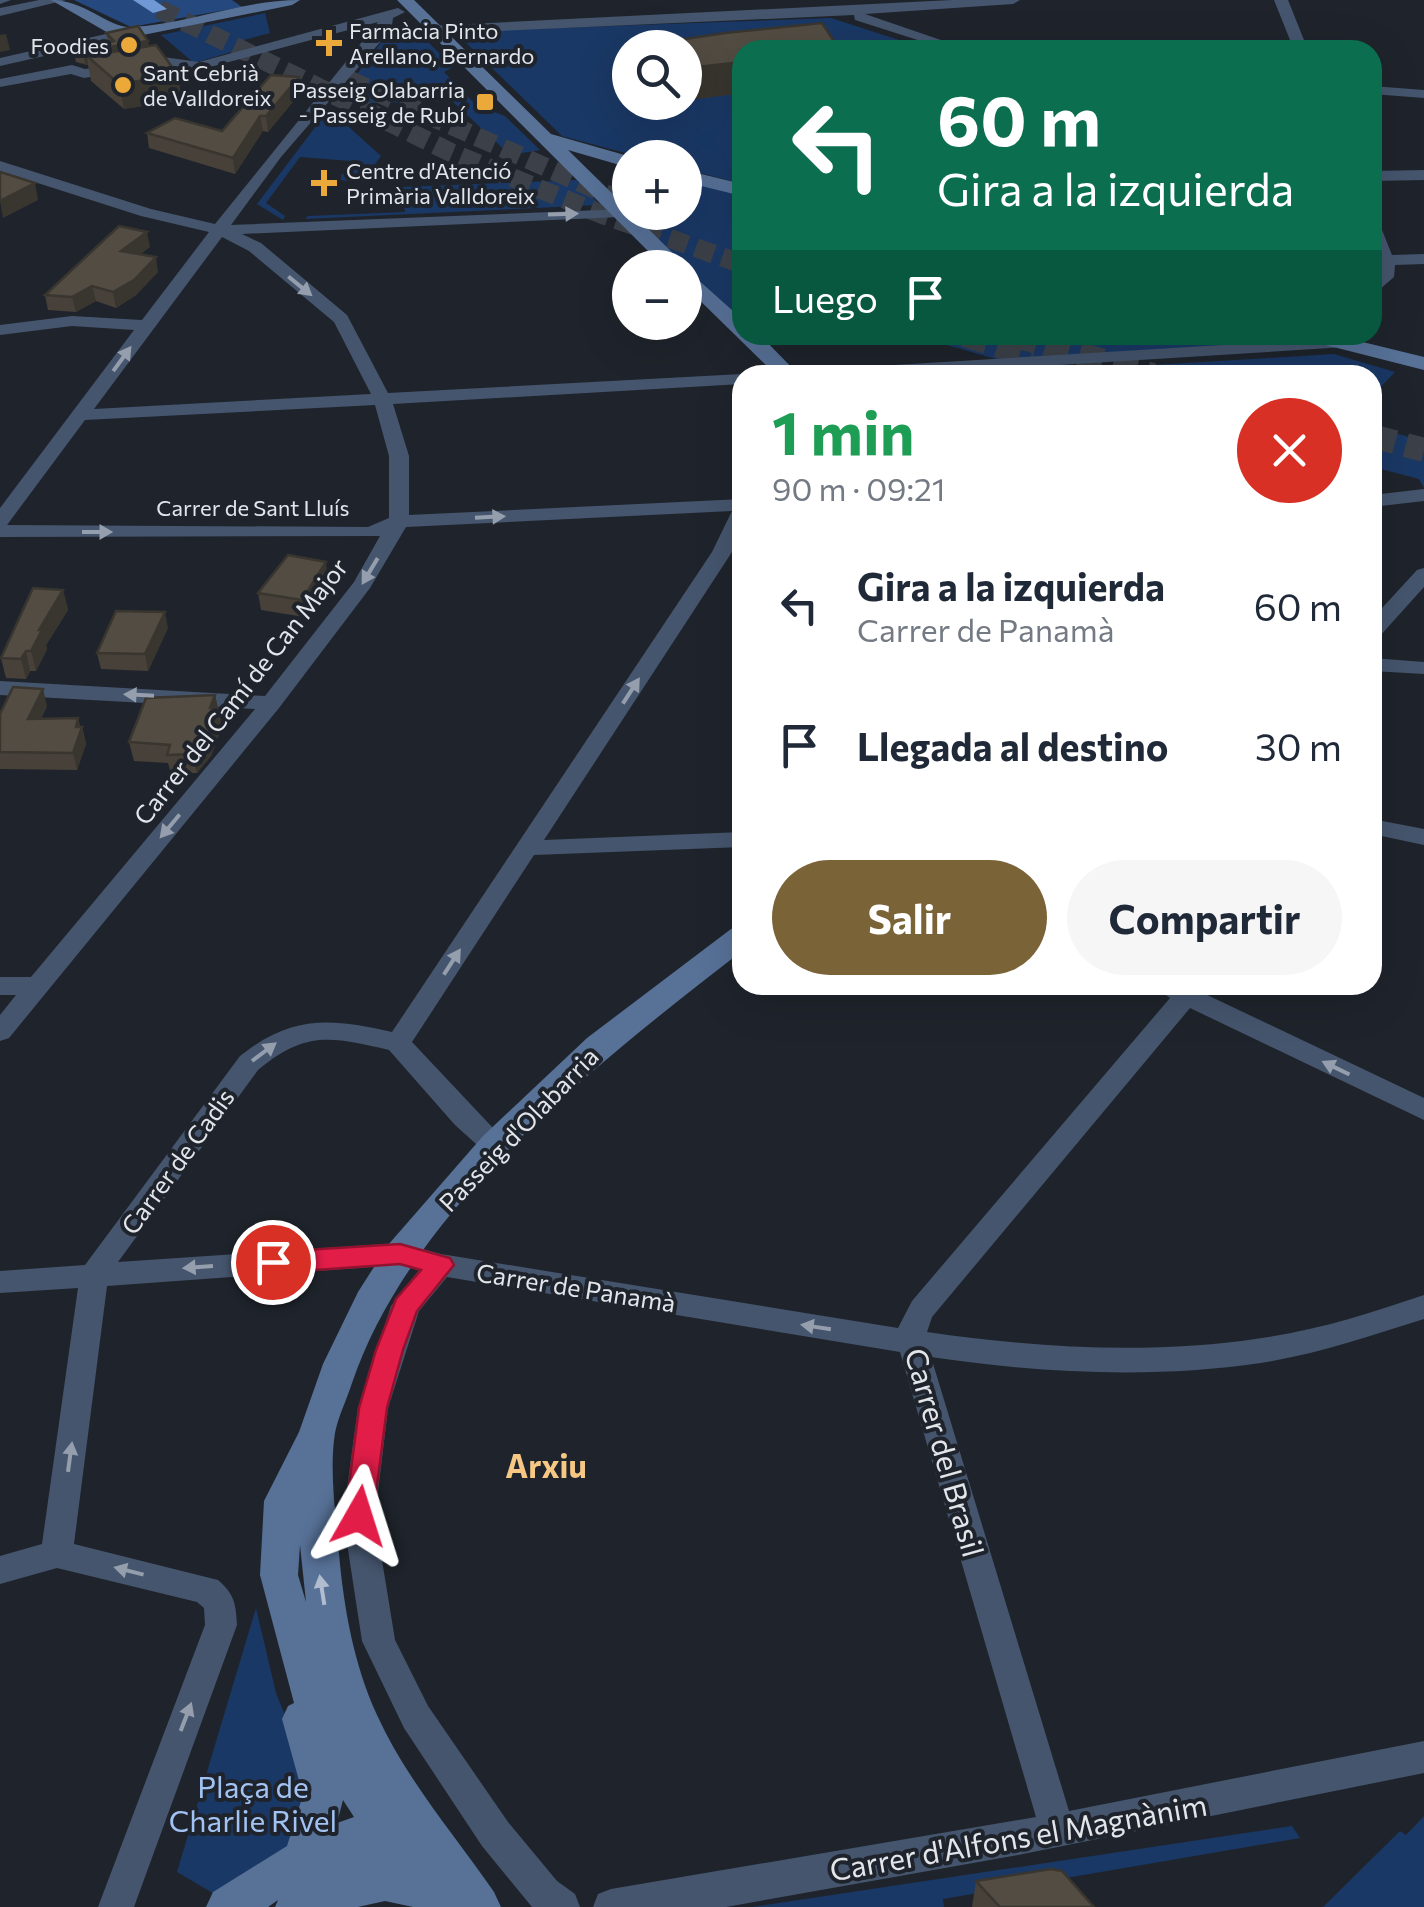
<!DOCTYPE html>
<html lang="es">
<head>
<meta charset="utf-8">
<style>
  body { margin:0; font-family:Commissioner,sans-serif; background:#f6f6f7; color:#1f2937; height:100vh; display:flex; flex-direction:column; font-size:38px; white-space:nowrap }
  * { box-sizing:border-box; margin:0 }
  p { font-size:32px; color:#747a83 }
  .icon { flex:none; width:55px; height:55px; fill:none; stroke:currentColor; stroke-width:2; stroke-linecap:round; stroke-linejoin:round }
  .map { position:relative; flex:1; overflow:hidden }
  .sheet { position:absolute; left:732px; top:365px; width:650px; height:630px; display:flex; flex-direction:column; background:#fff; border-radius:30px; box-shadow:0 10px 40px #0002 }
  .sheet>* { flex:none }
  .hud { position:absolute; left:732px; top:40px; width:650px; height:305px; border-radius:30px; box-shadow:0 10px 40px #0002; background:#0b6e4f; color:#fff; overflow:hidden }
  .controls { position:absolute; left:612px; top:30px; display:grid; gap:20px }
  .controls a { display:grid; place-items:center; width:90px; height:90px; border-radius:50%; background:#fff; box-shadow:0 10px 40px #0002; font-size:50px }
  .pin { position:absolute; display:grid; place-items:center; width:85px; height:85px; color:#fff; margin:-42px; border:5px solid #fff; border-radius:50%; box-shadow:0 2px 10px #0007 }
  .me { position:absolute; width:110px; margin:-55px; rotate:6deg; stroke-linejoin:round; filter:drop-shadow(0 0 8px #0008) }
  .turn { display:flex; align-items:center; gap:35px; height:210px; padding:0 40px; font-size:45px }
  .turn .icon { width:130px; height:130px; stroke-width:2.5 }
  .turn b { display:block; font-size:70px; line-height:85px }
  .then { display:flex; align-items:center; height:95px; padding:0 40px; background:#0003; gap:20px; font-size:38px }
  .round { display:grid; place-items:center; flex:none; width:105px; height:105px; border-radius:52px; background:#f6f6f7 }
  .summary { display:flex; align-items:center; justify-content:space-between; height:170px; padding:0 40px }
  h1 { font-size:60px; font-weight:700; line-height:75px; color:#1e9e55 }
  .button { display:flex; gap:20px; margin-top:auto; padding:20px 40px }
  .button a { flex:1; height:115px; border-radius:60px; background:#7b6338; color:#fff; font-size:40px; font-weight:700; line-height:115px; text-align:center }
  .button a+a { background:#f6f6f7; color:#1f2937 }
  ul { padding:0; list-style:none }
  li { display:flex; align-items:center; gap:30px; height:140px; padding:0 40px }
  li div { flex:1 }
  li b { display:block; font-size:38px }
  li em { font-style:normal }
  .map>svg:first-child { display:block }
  .green { fill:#1a3865; fill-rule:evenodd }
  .forest { fill:#25497e }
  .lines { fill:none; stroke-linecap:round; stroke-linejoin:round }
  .highway-tunnel-far1 { stroke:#3c4149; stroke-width:19; stroke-dasharray:19 9; stroke-linecap:butt }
  .highway-tunnel { stroke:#3c4149; stroke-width:24; stroke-dasharray:24 11; stroke-linecap:butt }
  .lane { fill:#45556d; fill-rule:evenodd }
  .street { fill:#45556d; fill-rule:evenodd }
  .secondary { fill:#577197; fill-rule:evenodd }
  .highway { fill:#7098d4; fill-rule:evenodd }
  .wall { fill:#47413a }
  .shaded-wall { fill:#39352f }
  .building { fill:#524c43; stroke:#39352f; stroke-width:2.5 }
  .oneway { fill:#949eac }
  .oneway2 { fill:#b1bdce }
  .route { fill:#e11d48; stroke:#92132f; stroke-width:2.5 }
  .poi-dot { fill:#eba939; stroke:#1f242c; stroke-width:4 }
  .labels { text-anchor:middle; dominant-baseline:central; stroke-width:8; stroke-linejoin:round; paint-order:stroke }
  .far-poi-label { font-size:22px; fill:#e2e6eb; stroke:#1f242c; text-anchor:start }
  .far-street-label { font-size:22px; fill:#e2e6eb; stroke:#1f242c }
  .street-label { font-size:25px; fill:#e2e6eb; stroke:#1f242c }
  .near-street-label { font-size:30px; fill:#e2e6eb; stroke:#1f242c }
  .near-park-label { font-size:30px; fill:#a1c2f3; stroke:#1f242c }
  .near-neighbourhood-label { font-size:32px; font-weight:bold; fill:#f6c884; stroke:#1f242c }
</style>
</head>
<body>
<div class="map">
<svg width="1424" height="1907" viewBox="0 0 1424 1907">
  <rect width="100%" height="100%" fill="#1f242c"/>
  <path class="green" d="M265,13L270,33L244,40L252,46L194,63L161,35Z
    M831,18L930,50H742V184L685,169V158L640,157L562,136L461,38L472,31ZM630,48H685V102H630Z
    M410,36L427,41L453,67L444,72L476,105L505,116L540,150L510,155L452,101L334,104L383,40Z
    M329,109L381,156L362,182L338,180L351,161L300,157L266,203L285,216L283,220L257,204Z
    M685,176L742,190V319H732L685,275V268L620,212L630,205V212H685Z
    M577,180L600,205L305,219L308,216L405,212L400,187Z
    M912,335H1085L1107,341L1113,335H1309L1329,340L1006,362Z
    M1334,354L1395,372L1373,395L1372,375L1037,372Z
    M1372,427L1424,441V488L1419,479L1373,467Z
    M256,1608L276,1693L314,1787L297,1841L218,1896L177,1872Z
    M1424,1816V1907H1323L1400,1831L1406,1835Z
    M1292,1826L1300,1838L943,1899L944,1907H752Z"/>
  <path class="forest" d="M74,0H232L242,7L131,27Z"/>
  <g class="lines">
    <path class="highway-tunnel-far1" d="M159,9L452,153L601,214L742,264
      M349,80L613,197"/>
    <path class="highway-tunnel" d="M964,335L1033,356
      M1012,335L1153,375
      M1372,436L1424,450"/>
    <path class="lane" d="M0,0H11L0,4Z"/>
    <path class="street" d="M39,0H66L0,16V8Z
      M952,0H1020L1013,4L865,14L970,50H949L855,20L854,15L410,35L388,33L281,157L231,225L626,209V215L620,217L242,234L261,243L347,315L388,393L742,374L748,375H742V384L393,404L409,456V515L742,499V530L732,552L544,840L742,832V847L534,855L412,1042L509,1145L505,1152H485L455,1125L389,1050C332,1037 306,1030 258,1070L118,1262L400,1243L441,1254L898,1328L912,1301L1170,998L1152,985H1208L1203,993L1424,1098V1120L1190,1008L932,1317L927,1332C1038,1348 1151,1355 1262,1338C1318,1330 1371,1313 1424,1295V1319C1370,1336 1317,1354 1261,1363C1151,1379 1040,1373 931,1357L1069,1811L1424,1741V1773L1018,1855L726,1907H593L598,1894L611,1889L1036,1817L900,1352L447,1277L419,1311L388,1408L375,1517L395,1640L428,1706L508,1822L557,1881L575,1894L580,1907H532L482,1846L404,1728L362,1641L343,1517L358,1408L391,1306L419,1270L400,1265L107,1286L74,1544L218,1580C234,1594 236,1603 237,1625L134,1907H98L205,1625L204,1608L197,1602L57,1568L0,1584V1556L42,1544L78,1288L0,1293V1271L85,1265L240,1056C292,1015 329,1018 392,1032L712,552L732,511L406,527L370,588L279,708L9,1038L0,1041V1015L16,995H0V977H31L255,709L0,695V681L265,696L354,582L380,536L0,537V508L134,330L72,326L0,335V325L72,316L142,320L209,232L141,216L0,171V161L151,209L215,224L378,22L199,70L163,65L84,78L71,74L0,87V79L72,65L85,69L163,57L199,62L398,8L405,12L393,18L392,25L410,27ZM222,237L249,251L334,322L371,394L94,409ZM375,405L389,456V518L368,527L7,525L85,420Z
      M1274,0H1288L1308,50H1294Z
      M128,29L135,33L133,36L0,66V58Z
      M1372,86L1424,90V98L1372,94Z
      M1424,170V180L1372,181V171Z
      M1372,220L1380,225L1392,255L1424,254V264L1395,265L1394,277L1372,296V280L1379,272L1372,247Z
      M1340,338L1349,343L1346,347L901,375H802L811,370Z
      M1424,489V501L1372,507V495Z
      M1424,568V587L1379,637L1372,639V619L1417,570Z
      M1372,658L1424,662V674L1372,671Z
      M1372,819L1424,829V845L1372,834Z"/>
    <path class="secondary" d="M51,0C85,0 109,28 130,27C186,25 240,0 300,0L292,5L128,38L110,34Z
      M397,0H414L551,134L635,158H630V168L568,150L684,264L686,269L742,319V335H760L799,375H776L685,286V268H665Z
      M685,170L742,184V196L685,182Z
      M1298,335H1334L1424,357V370L1302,339Z
      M742,926V951C600,1061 412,1207 352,1383C347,1399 338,1417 335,1433C329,1470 336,1517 339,1554C344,1609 354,1665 377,1715C406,1779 454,1834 494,1892L501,1907H413L385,1901L358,1907H275L278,1900L268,1907H206L213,1892L287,1846L303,1795L282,1719L288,1706L294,1703L260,1575L264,1501L299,1432L323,1364L358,1292L388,1245L483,1136L587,1038L731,929ZM300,1545L306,1602L298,1575ZM343,1800L354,1817L337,1823Z"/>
    <path class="highway" d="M133,0H154L167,9L153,13Z"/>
  </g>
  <path class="wall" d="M106,33L149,46L182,100L124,109L91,81L88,65L76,62L73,49L108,42Z
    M672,41L742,50V93L689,100L685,94V48H672Z
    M299,77L301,92L268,132L263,131L235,174L149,148L147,133L222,131Z
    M150,247L140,254L158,272L136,295L116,308L96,301L76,312L48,310L45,295Z
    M328,578L304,617L261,610L258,593Z
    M63,590L68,610L46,645L47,649L36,671H30L26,679L6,678L1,658Z
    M168,628L148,671L101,669L97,653Z
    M215,695L222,726L211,756L197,773H171L168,763L134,761L129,742Z
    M47,706L41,719L82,727L86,744L77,770L0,769V714Z
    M976,1881L1094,1907H972Z"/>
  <path class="shaded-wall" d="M6,34L10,50L0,52V35Z
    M148,41L151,55L87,56L88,65H85L83,51Z
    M742,62V93L689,100L688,68Z
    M178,75L182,100L124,109L119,84Z
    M299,77L301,92L268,132L266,116Z
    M260,116L263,131L235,174L233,158Z
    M35,183L38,200L3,218L0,201Z
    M147,232L150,247L124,266L121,251Z
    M156,257L158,272L136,295L116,308L113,292Z
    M92,286L96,301L76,312L72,297Z
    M326,562L328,578L304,617L302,600Z
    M63,590L68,610L46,645L47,649L36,671L31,651L39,630Z
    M165,612L168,628L148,671L145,654Z
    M26,651L30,671L26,679L21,659Z
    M43,689L47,706L32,736L28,719Z
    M215,695L222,726L211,756L197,773L193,754Z
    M78,718L86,744L77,770L73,753Z"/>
  <path class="building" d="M822,23L840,50H742V62L688,68L685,62V48H676L672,41L725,33Z
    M138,26L148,41L83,51L73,49L114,41L106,33Z
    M156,45L178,75L119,84L87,56Z
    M271,75L299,77L266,116H260L233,158L147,133L175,118L222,131Z
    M0,172L35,183L0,201Z
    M119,226L147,232L121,251L156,257L134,280L113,292L92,286L72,297L45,295Z
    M288,555L326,562L302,600L258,593Z
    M33,588L63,590L39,630H42L31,651H26L21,659L1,658Z
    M116,611L165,612L145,654L97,653Z
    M13,687L43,689L28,719L78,718L76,727H82L73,753L0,752V714Z
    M215,695L210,708H219L207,738L193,754L167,755L170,745L129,742L146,698Z
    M1051,1869L1062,1871L1094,1907H1000L976,1881Z"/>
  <defs><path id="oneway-solid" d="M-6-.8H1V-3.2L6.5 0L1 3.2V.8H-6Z" transform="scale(2.5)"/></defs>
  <g class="oneway">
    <use href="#oneway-solid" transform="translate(563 214) rotate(-2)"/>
    <use href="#oneway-solid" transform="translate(300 286) rotate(39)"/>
    <use href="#oneway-solid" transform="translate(122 359) rotate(-54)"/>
    <use href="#oneway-solid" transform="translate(490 517) rotate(-3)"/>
    <use href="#oneway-solid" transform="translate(97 532)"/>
    <use href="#oneway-solid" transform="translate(370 571) rotate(121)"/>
    <use href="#oneway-solid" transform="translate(631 691) rotate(-57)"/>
    <use href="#oneway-solid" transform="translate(139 695) rotate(-177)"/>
    <use href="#oneway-solid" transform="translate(170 826) rotate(130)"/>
    <use href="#oneway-solid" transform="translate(452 962) rotate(-57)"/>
    <use href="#oneway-solid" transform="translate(264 1052) rotate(-37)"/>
    <use href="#oneway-solid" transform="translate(1336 1068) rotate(-154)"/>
    <use href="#oneway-solid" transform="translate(198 1267) rotate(176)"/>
    <use href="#oneway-solid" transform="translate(816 1327) rotate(-171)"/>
    <use href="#oneway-solid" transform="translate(70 1457) rotate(-82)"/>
    <use href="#oneway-solid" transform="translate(129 1571) rotate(-166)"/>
    <use href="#oneway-solid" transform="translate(186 1717) rotate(-69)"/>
  </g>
  <use class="oneway2" href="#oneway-solid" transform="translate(322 1590) rotate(-99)"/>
  <path class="route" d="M400,1244L450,1258L454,1265L417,1311L403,1350L387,1408L373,1516L369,1525L359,1529L349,1525L345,1516L359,1408L376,1350L396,1299L421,1270L400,1264L273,1273L264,1270L260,1262L264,1255L273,1252Z"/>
  <g class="poi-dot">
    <path d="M324 28h10v10h10v10h-10v10h-10v-10h-10v-10h10z"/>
    <circle cx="129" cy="45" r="10"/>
    <circle cx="123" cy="85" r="10"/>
    <rect x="475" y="92" width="20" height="20" rx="5"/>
    <path d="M319 168h10v10h10v10h-10v10h-10v-10h-10v-10h10z"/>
  </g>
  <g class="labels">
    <g class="far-poi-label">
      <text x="349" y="30">Farmàcia Pinto<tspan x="349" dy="25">Arellano, Bernardo</tspan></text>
      <text x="109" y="45" text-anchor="end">Foodies</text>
      <text x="143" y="72">Sant Cebrià<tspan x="143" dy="25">de Valldoreix</tspan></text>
      <text x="465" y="89" text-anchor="end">Passeig Olabarria<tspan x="465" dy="25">- Passeig de Rubí</tspan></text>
      <text x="346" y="170">Centre d'Atenció<tspan x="346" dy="25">Primària Valldoreix</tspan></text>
    </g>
    <g class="far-street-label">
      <text x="253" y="507">Carrer de Sant Lluís</text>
    </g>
    <g class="street-label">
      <text transform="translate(240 691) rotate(-52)">Carrer del Camí de Can Major</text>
      <text transform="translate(518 1129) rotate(-46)">Passeig d'Olabarria</text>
      <text transform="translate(177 1161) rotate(-54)">Carrer de Cadis</text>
      <text transform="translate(576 1287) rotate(9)">Carrer de Panamà</text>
    </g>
    <g class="near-street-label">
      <text transform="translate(946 1452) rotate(74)">Carrer del Brasil</text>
      <text transform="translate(1018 1836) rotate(-10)">Carrer d'Alfons el Magnànim</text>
    </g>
    <g class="near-park-label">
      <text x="253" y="1785">Plaça de<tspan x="253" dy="34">Charlie Rivel</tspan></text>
    </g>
    <g class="near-neighbourhood-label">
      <text x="546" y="1465">Arxiu</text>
    </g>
  </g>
</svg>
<div class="controls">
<a><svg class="icon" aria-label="search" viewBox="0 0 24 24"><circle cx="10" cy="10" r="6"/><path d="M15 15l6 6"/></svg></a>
<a>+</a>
<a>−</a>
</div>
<div class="pin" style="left:273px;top:1262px;background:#d93025"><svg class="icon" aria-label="arrive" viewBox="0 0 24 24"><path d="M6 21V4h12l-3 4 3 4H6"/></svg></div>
<svg class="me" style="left:359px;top:1516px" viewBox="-20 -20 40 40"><path d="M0-17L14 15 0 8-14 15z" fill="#e11d48" stroke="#fff" stroke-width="4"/></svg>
<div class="hud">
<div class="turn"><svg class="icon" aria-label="left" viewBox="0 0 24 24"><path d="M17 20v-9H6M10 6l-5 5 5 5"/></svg><div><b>60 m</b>Gira a la izquierda</div></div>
<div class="then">Luego<svg class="icon" aria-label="arrive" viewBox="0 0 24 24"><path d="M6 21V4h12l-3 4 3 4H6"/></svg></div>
</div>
<section class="sheet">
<div class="summary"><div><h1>1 min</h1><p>90 m · 09:21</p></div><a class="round" style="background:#d93025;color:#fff"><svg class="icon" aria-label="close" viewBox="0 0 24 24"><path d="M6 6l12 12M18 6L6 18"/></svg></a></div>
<ul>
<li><svg class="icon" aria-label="left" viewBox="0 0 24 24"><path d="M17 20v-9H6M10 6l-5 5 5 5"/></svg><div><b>Gira a la izquierda</b><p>Carrer de Panamà</p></div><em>60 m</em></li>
<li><svg class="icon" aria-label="arrive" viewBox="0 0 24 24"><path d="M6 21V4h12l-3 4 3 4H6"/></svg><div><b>Llegada al destino</b></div><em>30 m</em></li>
</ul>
<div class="button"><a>Salir</a><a>Compartir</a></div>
</section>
</div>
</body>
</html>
